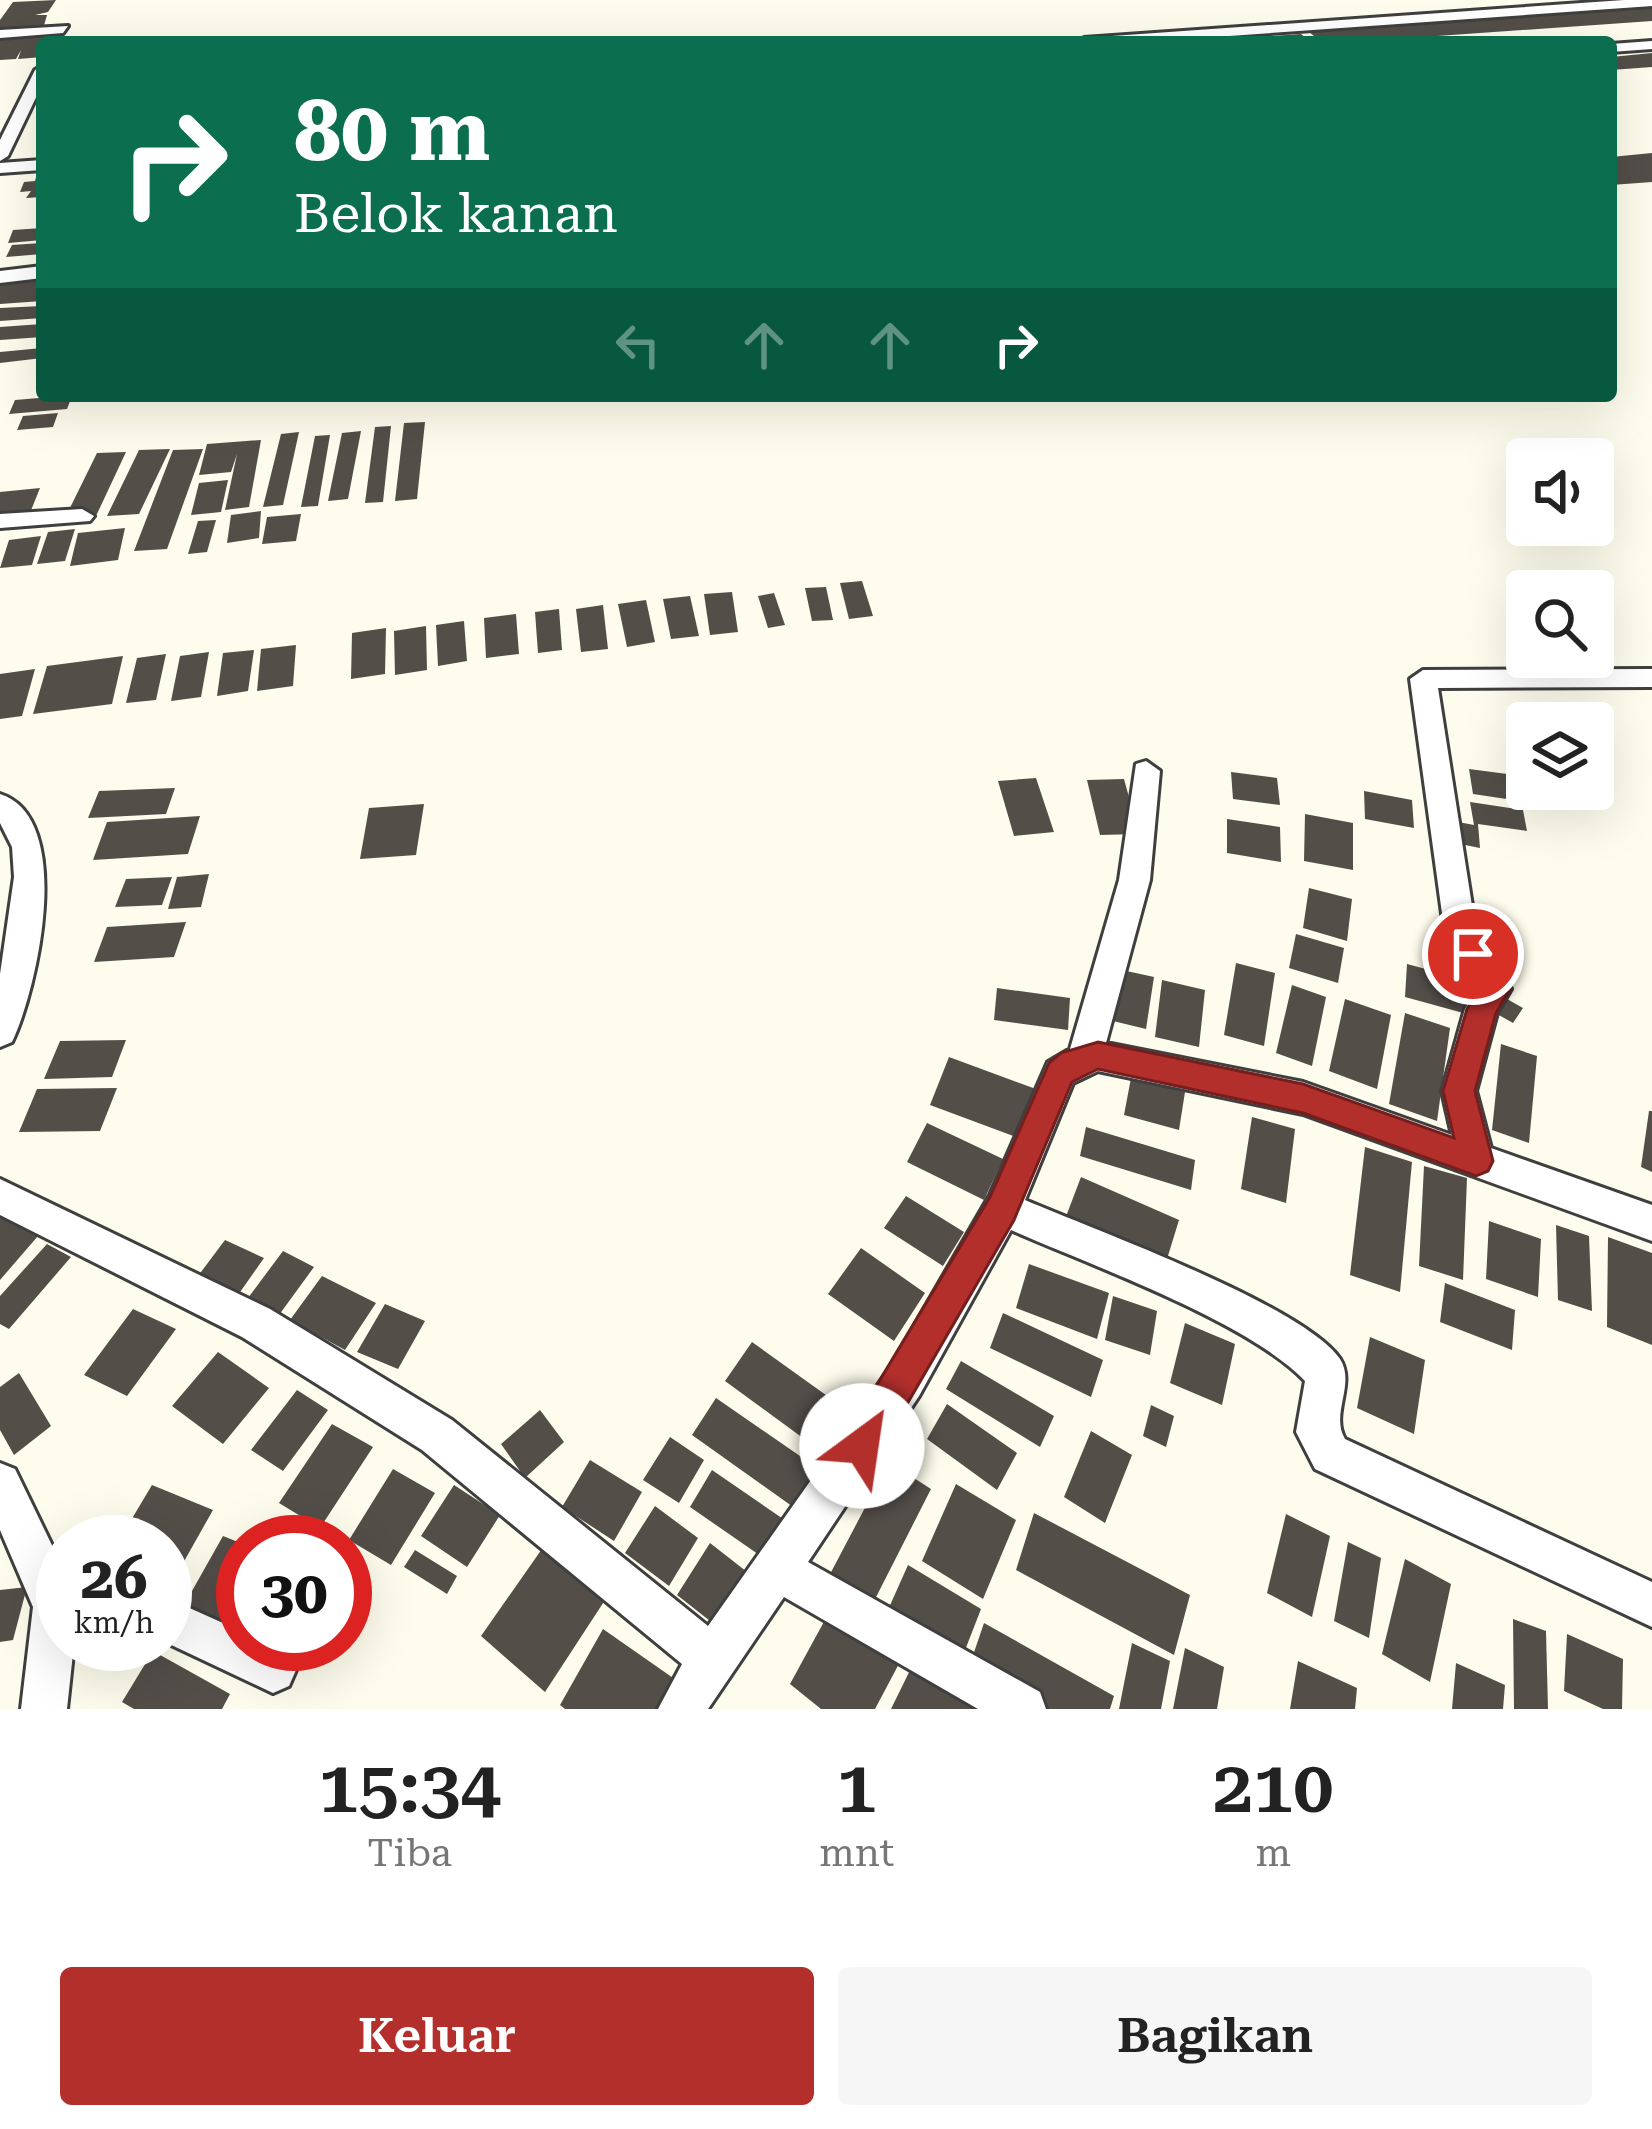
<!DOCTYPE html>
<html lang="id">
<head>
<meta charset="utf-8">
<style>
  body { margin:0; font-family:"Roboto Serif",serif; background:#f6f6f6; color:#222; height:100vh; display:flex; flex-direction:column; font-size:45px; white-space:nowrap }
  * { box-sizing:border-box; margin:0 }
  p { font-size:39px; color:#767676 }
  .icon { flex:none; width:66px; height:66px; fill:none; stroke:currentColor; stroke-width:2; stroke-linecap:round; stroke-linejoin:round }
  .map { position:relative; height:1709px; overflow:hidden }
  .side { display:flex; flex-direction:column; background:#fff; flex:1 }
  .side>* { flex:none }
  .guide { position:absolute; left:36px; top:36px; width:1581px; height:366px; border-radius:12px; box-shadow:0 12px 48px #0002; background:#0b6e4f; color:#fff; overflow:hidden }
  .controls { position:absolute; left:1506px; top:438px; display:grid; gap:24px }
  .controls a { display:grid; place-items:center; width:108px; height:108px; border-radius:12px; background:#fff; box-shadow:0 12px 48px #0002; font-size:60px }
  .speed { position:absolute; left:36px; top:1515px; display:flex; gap:24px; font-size:60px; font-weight:700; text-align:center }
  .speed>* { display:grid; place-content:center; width:156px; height:156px; border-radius:50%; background:#fff; box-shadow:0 12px 48px #0002; line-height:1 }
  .speed small { font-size:30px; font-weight:400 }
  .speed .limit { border:18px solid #d22; background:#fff; color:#111 }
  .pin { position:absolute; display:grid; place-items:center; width:102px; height:102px; color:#fff; margin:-51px; border:6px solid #fff; border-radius:50%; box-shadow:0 3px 12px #0007 }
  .me { position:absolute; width:132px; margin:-66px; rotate:31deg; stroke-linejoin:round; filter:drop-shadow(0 0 9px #0008) }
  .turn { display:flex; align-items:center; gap:42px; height:252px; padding:0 60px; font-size:54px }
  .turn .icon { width:156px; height:156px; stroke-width:2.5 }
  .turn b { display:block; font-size:84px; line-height:102px }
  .lanes { display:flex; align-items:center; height:114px; padding:0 60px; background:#0003; justify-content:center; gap:60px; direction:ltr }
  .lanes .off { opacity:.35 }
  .eta { display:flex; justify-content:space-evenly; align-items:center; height:204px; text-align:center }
  .eta b { font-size:72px; font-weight:600; line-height:84px }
  .button { display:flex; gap:24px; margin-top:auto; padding:24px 60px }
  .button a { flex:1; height:138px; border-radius:12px; background:#b32f2c; color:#fff; font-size:48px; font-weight:600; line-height:138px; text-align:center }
  .button a+a { background:#f6f6f6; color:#222 }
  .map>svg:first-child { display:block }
  .building { fill:#544e49 }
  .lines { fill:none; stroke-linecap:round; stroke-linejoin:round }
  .minor-casing { stroke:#3f3f3f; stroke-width:6 }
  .minor { fill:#fff; fill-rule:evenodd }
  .route { fill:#b32f2c; stroke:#741f1d; stroke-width:3 }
</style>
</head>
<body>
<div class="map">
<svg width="1652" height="1709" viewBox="0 0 1652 1709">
  <rect width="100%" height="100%" fill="#fefcec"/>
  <path class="building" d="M56,0L48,12L35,15H47L43,29L0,31V20L13,2Z
    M1652,7V21L1352,42H1321L1308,31Z
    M46,33L41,43L42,57L18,59L21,50L16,59L0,60V36Z
    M1301,34L1311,42H1234V39Z
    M1652,53V67L1611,70V57Z
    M1652,153V182L1611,185V157Z
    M38,170H42V197L26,198L31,191L20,192L24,182L35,181Z
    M42,228V240L8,243L13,230Z
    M42,243V254L6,257L12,245Z
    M42,278V301L0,304V281Z
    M42,306V318L0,321V308Z
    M42,324V337L0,340V327Z
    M42,348V358L0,363V352Z
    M63,396H72L67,409L9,414L15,400Z
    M58,413L53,427L17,430L23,416Z
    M425,422L417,499L395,501L404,423Z
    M391,426L383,502L365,503L375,427Z
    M361,431L348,499L328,501L342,433Z
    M299,432L283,505L263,507L281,434Z
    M330,435L318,506L301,507L315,436Z
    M261,440L249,507L225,510L237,454L231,472L199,475L207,444Z
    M170,449L139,514L107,516L139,450Z
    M203,449L167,549L134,551L173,450Z
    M126,452L97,514L66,516L97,453Z
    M228,480L221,512L191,515L199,483Z
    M40,488L30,513L0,516V492Z
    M261,511L259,538L227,543L231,515Z
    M301,514L296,541L262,544L267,517Z
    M216,520L207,552L188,554L198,521Z
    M125,528L118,560L70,566L78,533Z
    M75,529L65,561L37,564L48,532Z
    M41,536L32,565L0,568L9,540Z
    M862,581L873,616L849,619L840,583Z
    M826,587L833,620L812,621L805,588Z
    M732,592L738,632L710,635L704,594Z
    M774,593L785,625L768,628L758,596Z
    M690,596L699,636L671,639L663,599Z
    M646,600L655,642L627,647L618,604Z
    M603,605L608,649L581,652L576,609Z
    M559,609L562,650L538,653L535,612Z
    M516,614L519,654L486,658L484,618Z
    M464,621L467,661L438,666L436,625Z
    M426,626L427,670L395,675L394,631Z
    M386,628L385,674L351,679L352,633Z
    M296,645L293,686L257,691L261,649Z
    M254,650L248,691L217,696L223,653Z
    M209,652L201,697L171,701L180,656Z
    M166,654L156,700L126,703L137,658Z
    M123,656L112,704L33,714L47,666Z
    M35,669L22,716L0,719V674Z
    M1469,769L1515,775L1520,801L1473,794Z
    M1231,772L1277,778L1280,805L1233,799Z
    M1036,778L1054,832L1014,836L998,781Z
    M1124,779L1139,834L1100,835L1087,780Z
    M175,788L166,814L88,818L99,791Z
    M1364,791L1412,800L1414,828L1365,819Z
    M1470,802L1523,810L1527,831L1478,824L1480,848L1455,843L1453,821L1474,825Z
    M424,804L416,855L360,859L369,808Z
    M1305,814L1353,823V870L1304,861Z
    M200,816L188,854L93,860L107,822Z
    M1227,819L1280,827L1281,862L1227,853Z
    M209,874L201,907L168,909L177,877Z
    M172,877L162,905L115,907L126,879Z
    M1309,888L1352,899L1347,941L1303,928Z
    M186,922L174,957L94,962L107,927Z
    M1296,934L1344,948L1338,983L1289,968Z
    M1236,963L1275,973L1264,1046L1224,1035Z
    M1407,964L1467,980V1014L1405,997Z
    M1122,970L1154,977L1146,1029L1113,1021Z
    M1162,980L1205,990L1199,1047L1155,1037Z
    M1292,985L1326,997L1312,1066L1276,1053Z
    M997,988L1070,998L1068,1030L994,1020Z
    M1345,999L1391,1015L1377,1089L1329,1071Z
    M1507,999L1523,1008L1513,1023L1497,1014Z
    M1405,1013L1450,1028L1437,1121L1389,1104Z
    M126,1040L112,1077L44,1079L60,1041Z
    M1501,1044L1537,1056L1529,1143L1492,1130Z
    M949,1057L1036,1089L1019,1138L930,1105Z
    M1131,1078L1185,1092L1179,1130L1124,1115Z
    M117,1088L100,1131L19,1132L37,1089Z
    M1649,1111H1652V1172L1641,1167Z
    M1252,1117L1295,1129L1286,1203L1241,1189Z
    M927,1123L1003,1159L984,1200L907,1162Z
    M1086,1127L1195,1160L1191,1190L1080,1156Z
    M1365,1147L1412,1162L1400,1292L1350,1275Z
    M1424,1166L1467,1178L1463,1280L1419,1266Z
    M1081,1177L1179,1220L1163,1272L1062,1227Z
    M906,1196L964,1232L943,1266L884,1228Z
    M0,1216L38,1236L0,1280Z
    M1489,1221L1541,1239L1538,1297L1486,1279Z
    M1556,1225L1589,1236L1592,1311L1558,1300Z
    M1608,1237L1652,1253V1345L1607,1327Z
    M225,1240L264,1258L238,1295L198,1276Z
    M47,1244L71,1257L9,1329L0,1324V1296Z
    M861,1248L925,1293L894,1341L828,1294Z
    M283,1251L314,1267L279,1315L248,1298Z
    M1029,1264L1109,1293L1097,1339L1016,1308Z
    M322,1276L376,1303L345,1350L290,1320Z
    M1445,1283L1515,1310L1512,1350L1440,1322Z
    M1113,1296L1157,1311L1150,1355L1105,1340Z
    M385,1304L425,1321L398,1369L357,1352Z
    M133,1309L176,1329L127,1396L84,1375Z
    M1003,1313L1103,1360L1091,1397L990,1348Z
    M1185,1323L1235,1344L1222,1405L1170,1383Z
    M1370,1337L1425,1360L1414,1434L1357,1408Z
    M752,1342L858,1418L833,1460L725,1381Z
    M218,1352L269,1388L223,1444L172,1406Z
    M961,1361L1054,1416L1040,1447L946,1389Z
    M19,1373L51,1426L14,1455L0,1430V1387Z
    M297,1390L328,1410L283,1471L251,1450Z
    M716,1398L826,1474L803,1514L692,1435Z
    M947,1404L1017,1453L997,1490L927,1439Z
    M1151,1405L1174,1416L1166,1447L1143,1436Z
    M540,1410L564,1442L525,1478L501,1444Z
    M332,1424L373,1447L320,1528L279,1503Z
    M1091,1431L1132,1455L1105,1523L1064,1497Z
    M670,1437L704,1460L679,1503L643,1480Z
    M590,1460L642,1492L614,1541L562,1507Z
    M889,1462L931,1489L871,1607L828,1578Z
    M393,1469L435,1493L391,1565L349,1540Z
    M712,1470L792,1525L771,1563L690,1507Z
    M956,1484L1016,1520L983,1599L922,1561Z
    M152,1485L213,1510L165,1595V1542H118Z
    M454,1485L500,1515L467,1567L421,1536Z
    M655,1506L698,1538L669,1586L625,1553Z
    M1034,1513L1190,1595L1174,1655L1016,1570Z
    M1286,1514L1330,1536L1312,1617L1267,1593Z
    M223,1536L243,1544V1642L179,1614Z
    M1348,1542L1381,1558L1369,1638L1334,1621Z
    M710,1543L751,1575L719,1628L677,1595Z
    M544,1546L607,1597L545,1692L481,1636Z
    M415,1550L457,1576L447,1594L404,1567Z
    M1405,1559L1451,1584L1430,1682L1382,1654Z
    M908,1565L981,1609L962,1658L887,1612Z
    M27,1587L13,1640L0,1642V1590Z
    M832,1607L901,1660L875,1709H821L790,1684Z
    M1513,1619L1546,1631L1548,1709H1514Z
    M984,1623L1114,1696L1110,1709H1042L969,1667Z
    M603,1629L686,1687L675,1709H565L560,1705Z
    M1567,1634L1623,1659L1622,1709H1603L1564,1691Z
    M1132,1643L1170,1661L1161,1709H1119Z
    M249,1644H310L299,1666Z
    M1185,1648L1224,1667L1217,1709H1173Z
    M153,1651L230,1694L222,1709H134L122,1702Z
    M915,1660L984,1709H891Z
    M1298,1661L1357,1688L1355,1709H1290Z
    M1456,1663L1505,1685L1503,1709H1452Z"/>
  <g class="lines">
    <g class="minor-casing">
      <path id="minor" d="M1624,0H1652V6L1144,42H1077L1084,38Z
        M68,26L63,33L0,38V30Z
        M1652,41V49L1611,52V44Z
        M42,66V85L8,156L0,161V140L35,70Z
        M42,160V170L0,173V163Z
        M42,266V278L0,283V271Z
        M82,509L94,516L90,521L0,528V514Z
        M1652,669V687L1438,688L1475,925L1499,959L1511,989L1497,1013L1476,1091L1491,1148L1652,1205V1241L1303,1114L1098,1071L1073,1083L1025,1200C1092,1229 1303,1305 1340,1359C1356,1384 1330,1414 1345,1439L1652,1582V1627L1315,1469L1296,1432L1305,1381C1248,1321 1090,1265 1011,1230L919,1396L808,1562L1040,1692L1046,1709H978L784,1597L708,1709H658L682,1664L422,1450L242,1337L0,1215V1179L270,1309L452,1420L708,1626L890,1368L990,1195L1048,1062L1070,1049L1119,880L1136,764L1146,761L1160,771L1150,880L1106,1043L1303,1082L1452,1135L1442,1091L1465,1009L1478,987L1444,928L1410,679L1423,670Z
        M0,794C76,818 37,990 12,1042L0,1047V974L14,877L12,847L0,823Z
        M0,1463L15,1469L63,1568V1644H74L67,1709H21L33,1607L0,1530Z
        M165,1597L243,1632V1644H268L289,1654L296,1670L289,1686L273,1693L165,1642Z"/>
    </g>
    <use href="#minor" class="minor"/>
  </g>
  <path class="route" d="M1473,942L1498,960L1510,989L1496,1013L1475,1091L1493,1161L1488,1171L1476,1176L1303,1113L1098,1069L1072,1082L1014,1220L875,1459L862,1465L848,1459L843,1446L848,1433L990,1197L1049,1063L1061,1053L1098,1042L1303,1084L1454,1138L1443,1091L1467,1009L1480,988L1459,954L1463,945Z"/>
</svg>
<div class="controls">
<a><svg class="icon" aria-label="sound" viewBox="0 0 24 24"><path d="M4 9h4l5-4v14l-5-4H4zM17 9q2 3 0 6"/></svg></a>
<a><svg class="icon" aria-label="search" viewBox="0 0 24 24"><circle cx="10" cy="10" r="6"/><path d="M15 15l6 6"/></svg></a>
<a><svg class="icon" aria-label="layers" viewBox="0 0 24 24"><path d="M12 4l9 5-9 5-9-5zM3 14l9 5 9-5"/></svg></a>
</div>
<div class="speed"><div>26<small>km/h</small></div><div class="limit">30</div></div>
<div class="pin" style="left:1473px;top:954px;background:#d93025"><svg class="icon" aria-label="arrive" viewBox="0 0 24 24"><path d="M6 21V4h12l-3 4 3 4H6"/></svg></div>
<svg class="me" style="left:862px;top:1446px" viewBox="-20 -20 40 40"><circle r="19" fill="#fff"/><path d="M0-13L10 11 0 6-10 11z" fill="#b32f2c"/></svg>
<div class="guide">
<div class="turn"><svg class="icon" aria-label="right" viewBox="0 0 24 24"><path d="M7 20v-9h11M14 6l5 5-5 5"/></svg><div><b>80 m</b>Belok kanan</div></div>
<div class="lanes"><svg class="icon off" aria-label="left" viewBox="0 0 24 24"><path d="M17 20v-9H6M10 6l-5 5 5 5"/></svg><svg class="icon off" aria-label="ahead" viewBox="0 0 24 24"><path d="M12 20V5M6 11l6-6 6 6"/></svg><svg class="icon off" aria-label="ahead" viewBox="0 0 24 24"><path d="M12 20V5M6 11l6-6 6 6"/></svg><svg class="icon" aria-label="right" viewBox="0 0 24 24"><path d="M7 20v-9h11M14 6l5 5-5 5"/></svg></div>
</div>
</div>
<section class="side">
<div class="eta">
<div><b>15:34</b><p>Tiba</p></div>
<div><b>1</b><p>mnt</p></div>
<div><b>210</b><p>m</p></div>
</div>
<div class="button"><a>Keluar</a><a>Bagikan</a></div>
</section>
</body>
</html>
